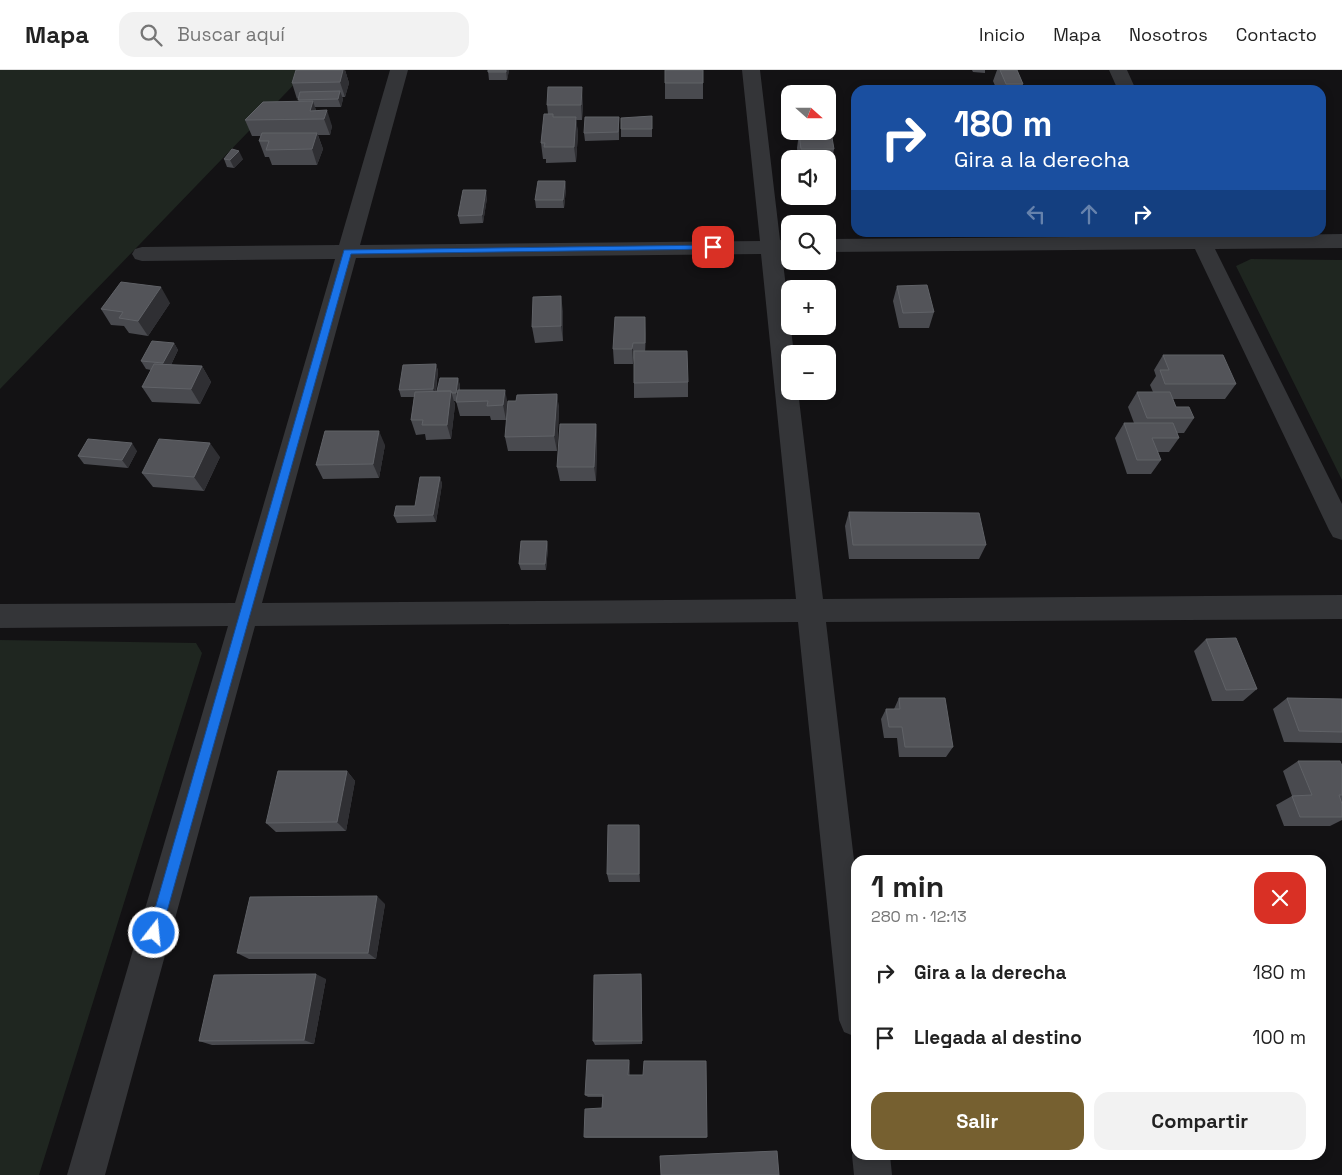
<!DOCTYPE html>
<html lang="es">
<head>
<meta charset="utf-8">
<style>
  body { margin:0; font-family:"Space Grotesk",sans-serif; background:#f2f2f2; color:#222; height:100vh; display:flex; flex-direction:column; font-size:19px; white-space:nowrap }
  * { box-sizing:border-box; margin:0 }
  p { font-size:16px; color:#767676 }
  .icon { flex:none; width:28px; height:28px; fill:none; stroke:currentColor; stroke-width:2; stroke-linecap:round; stroke-linejoin:round }
  .map { position:relative; flex:1; overflow:hidden }
  .drawer { position:absolute; left:851px; top:785px; width:475px; height:305px; display:flex; flex-direction:column; background:#fff; border-radius:15px; box-shadow:0 2px 8px #0003 }
  .drawer>* { flex:none }
  .banner { position:absolute; left:851px; top:15px; width:475px; height:152px; border-radius:15px; box-shadow:0 2px 8px #0003; background:#1a4fa0; color:#fff; overflow:hidden }
  .needle { width:32px; rotate:111deg }
  .controls { position:absolute; left:781px; top:15px; display:grid; gap:10px }
  .controls a { display:grid; place-items:center; width:55px; height:55px; border-radius:10px; background:#fff; box-shadow:0 2px 8px #0003; font-size:25px }
  .pin { position:absolute; display:grid; place-items:center; width:42px; height:42px; color:#fff; margin:-21px; border-radius:10px; box-shadow:0 2px 8px #0006 }
  .me { position:absolute; width:55px; margin:-28px; rotate:16deg; stroke-linejoin:round; filter:drop-shadow(0 0 4px #0008) }
  .turn { display:flex; align-items:center; gap:18px; height:105px; padding:0 20px; font-size:22px }
  .turn .icon { width:65px; height:65px; stroke-width:2.5 }
  .turn b { display:block; font-size:35px; line-height:42px }
  .lanes { display:flex; align-items:center; height:48px; padding:0 20px; background:#0003; justify-content:center; gap:25px; direction:ltr }
  .lanes .off { opacity:.35 }
  .round { display:grid; place-items:center; flex:none; width:52px; height:52px; border-radius:15px; background:#f2f2f2 }
  .summary { display:flex; align-items:center; justify-content:space-between; height:85px; padding:0 20px }
  h1 { font-size:30px; font-weight:600; line-height:38px }
  .button { display:flex; gap:10px; margin-top:auto; padding:10px 20px }
  .button a { flex:1; height:58px; border-radius:15px; background:#766030; color:#fff; font-size:20px; font-weight:600; line-height:58px; text-align:center }
  .button a+a { background:#f2f2f2; color:#222 }
  ul { padding:0; list-style:none }
  li { display:flex; align-items:center; gap:15px; height:65px; padding:0 20px }
  li div { flex:1 }
  li b { display:block; font-size:19px }
  li em { font-style:normal }
  header { display:flex; align-items:center; gap:30px; box-sizing:border-box; height:70px; padding:0 25px; background:#fff; border-bottom:1px solid #e0e0e0 }
  header strong { font-size:24px }
  nav { display:flex; gap:28px; margin-inline-start:auto; font-size:18px }
  .search { width:350px; height:45px; background:#f2f2f2; display:flex; align-items:center; gap:12px; box-sizing:border-box; padding:0 18px; border-radius:15px; color:#767676; font-size:19px }
  .map>svg:first-child { display:block }
  .green { fill:#1f2620 }
  .lines { fill:none; stroke-linecap:round; stroke-linejoin:round }
  .minor { fill:#343538; fill-rule:evenodd }
  .wall { fill:#494a4f }
  .shaded-wall { fill:#2f2f33 }
  .building { fill:#535459; stroke:#606267 }
  .route { fill:#1a73e8; stroke:#114b97 }
</style>
</head>
<body>
<header>
<strong>Mapa</strong>
<div class="search"><svg class="icon" aria-label="search" viewBox="0 0 24 24"><circle cx="10" cy="10" r="6"/><path d="M15 15l6 6"/></svg>Buscar aquí</div>
<nav><a>Inicio</a><a>Mapa</a><a>Nosotros</a><a>Contacto</a></nav>
</header>
<div class="map">
<svg width="1342" height="1105" viewBox="0 0 1342 1105">
  <rect width="100%" height="100%" fill="#131214"/>
  <path class="green" d="M0,0H308L0,319Z
    M1251,189L1342,190V410L1236,196Z
    M0,570L196,573L202,583L39,1105H0Z"/>
  <g class="lines">
    <path class="minor" d="M390,0H408L360,175L760,171L742,0H760L780,170L790,171V183L782,184L794,284H790V321H798L823,529L1342,525V549L826,552L856,807V967L844,962L839,950L798,552L255,556L105,1105H67L228,556L0,558V534L235,533L335,189L142,191L135,189L132,184L135,179L142,177L339,175ZM761,184L796,529L262,533L356,188Z
      M1109,0H1127L1136,20H1118Z
      M1187,162H1207L1209,166L1342,164V178L1215,179L1342,434V470L1333,467L1329,460L1195,179L828,182V169L1189,166Z
      M856,1076V1085H890L892,1105H854L852,1085Z"/>
  </g>
  <path class="wall" d="M296,0H345L349,13L345,27H342L343,29L341,37H315L316,41L332,56L330,65H318L323,79L317,95H272L269,87H265L259,71L261,66H252L245,50L299,31L298,28L297,29L292,13Z
    M488,0H509L507,10H489Z
    M665,0L703,13V29H665Z
    M972,0H985V3L973,2Z
    M997,0H1017L1023,14L1021,20H997L993,11Z
    M583,33L582,50H576L578,63L576,92L546,93V89H543L541,73L548,44L547,35Z
    M652,46V67H621V59Z
    M619,47V70L585,71L584,63Z
    M799,63L834,79L831,95H828V89H798L797,78Z
    M224,89H243L234,98L227,97Z
    M565,111L566,119L564,138H536L535,130Z
    M487,128L483,153L460,154L458,146Z
    M897,216L934,242L929,258H899L893,231Z
    M170,233L148,266L129,263L124,256L111,255L101,239Z
    M563,241V271L535,273L532,257Z
    M646,262L645,281L688,312V327L634,328V288L633,294H614L613,279Z
    M174,273L178,280L171,295L202,296L211,312L200,334L152,332L142,317L151,300L146,299L141,291Z
    M1163,285L1236,314L1225,329H1173L1176,337L1194,348L1184,363H1177L1179,368L1169,382H1158L1161,390L1151,404H1127L1115,368L1124,353H1134L1128,337L1137,322H1153L1150,315L1156,306L1154,300Z
    M436,294L438,301L436,321H437L458,308L460,316V320L508,335L506,350H491L490,346H460L456,331H454L455,335L451,369L426,370L425,364L416,365L411,350L414,327H401L399,320Z
    M557,324L559,339L557,381H508L505,367L516,331Z
    M596,354L597,368L596,411H560L557,397Z
    M385,375L379,408L323,409L316,395Z
    M137,381L128,398L84,394L78,386Z
    M220,387L204,421L153,417L142,403Z
    M440,407L442,414L436,452L397,453L394,446L415,436Z
    M849,442L986,475L979,489H849L845,456Z
    M547,471L548,478L546,500H521L519,494Z
    M1206,569L1257,619L1243,631H1212L1194,581Z
    M899,628L953,677L946,687H899L897,668H884L881,649L886,639H894Z
    M1287,628L1342,629V673L1284,672L1273,639Z
    M1298,691L1342,696V732H1341L1342,734V750L1330,756H1284L1276,735L1292,726L1283,701Z
    M347,701L355,711L346,761L276,762L266,753Z
    M639,755L640,764V812H609L607,804Z
    M385,834L376,889H249L237,883Z
    M326,909L314,974L212,975L199,971Z
    M642,909V974L595,975L593,971Z
    M630,993V1005L707,1067L706,1068H586L584,1067L602,1038V1027H588L585,1025Z"/>
  <path class="shaded-wall" d="M343,0H345L349,13L345,27L340,12Z
    M506,0H509V1L507,10Z
    M582,17L583,33L582,50L581,35Z
    M340,21L343,29L341,37L338,29Z
    M313,31L318,47L310,41Z
    M327,40L332,56L330,65L324,49Z
    M576,47L578,63L576,92L574,77Z
    M317,63L323,79L317,95L312,79Z
    M239,81L243,89L234,98L230,90Z
    M565,111L566,119L564,138L563,130Z
    M486,120L487,128L483,153L482,145Z
    M161,217L170,233L148,266L138,251Z
    M561,226L563,241V271L561,256Z
    M645,247L646,262L645,288Z
    M174,273L178,280L168,301L163,293Z
    M633,273V294L632,279Z
    M436,294L438,301L435,326L433,319Z
    M202,296L211,312L200,334L191,319Z
    M458,308L460,316L458,331L456,323Z
    M505,320L508,335L506,350L503,335Z
    M451,321L455,335L451,369L447,355Z
    M557,324L559,339L557,381L554,366Z
    M596,354L597,368L596,411L594,397Z
    M379,361L385,375L379,408L373,394Z
    M132,373L137,381L128,398L122,390Z
    M210,373L220,387L204,421L194,407Z
    M440,407L442,414L436,452L433,445Z
    M547,471L548,478L546,500L545,494Z
    M347,701L355,711L346,761L337,752Z
    M639,755L640,764V812L639,804Z
    M377,826L385,834L376,889L368,883Z
    M316,904L326,909L314,974L304,970Z
    M641,904L642,909V974V971Z
    M629,990L630,993V1007L628,1005Z"/>
  <path class="building" d="M296,0H343L340,12L292,13Z
    M488,0H506V2H488Z
    M665,0H703V13H665Z
    M1000,0H1017L1023,14H1006Z
    M548,17H582L581,35H547Z
    M340,21L338,29L298,30L300,22Z
    M313,31L310,41L327,40L324,49L245,50L263,32Z
    M544,44H553V47H576L574,77H544L545,73H541Z
    M652,46V59H621V48Z
    M585,47H619L618,62L584,63Z
    M831,62L834,79H801L799,63Z
    M262,63H317L312,79L266,80L269,71H259Z
    M232,79L239,81L230,90L224,89Z
    M538,111H565L563,130H535Z
    M463,120H486L482,145L458,146Z
    M121,212L161,217L138,251L119,248L123,242L101,239Z
    M927,215L934,242L903,243L897,216Z
    M561,226V256L532,257L533,227Z
    M615,247H645V273H633L632,279H613Z
    M152,271L174,273L163,293L141,291Z
    M634,281H687L688,312L634,313Z
    M1163,285H1223L1236,314H1165L1160,300H1169Z
    M154,294L202,296L191,319L142,317Z
    M436,294L433,319L399,320L403,295Z
    M440,308H458L456,323H452L451,321H437Z
    M458,320H505L503,335L487,336L488,331L456,332Z
    M451,321L447,355H422L423,350H411L415,322Z
    M1137,322H1170L1176,337H1189L1194,348H1147Z
    M557,324L554,366L505,367L508,331H516L517,325Z
    M1124,353H1173L1179,368H1152L1161,390H1137Z
    M560,354H596L594,397H557Z
    M325,361H379L373,394L316,395Z
    M88,369L132,373L122,390L78,386Z
    M159,369L210,373L194,407L142,403Z
    M420,407H440L433,445L394,446L396,436H415Z
    M849,442L979,443L986,475H853Z
    M521,471H547L545,494H519Z
    M1236,568L1257,619L1226,620L1206,569Z
    M899,628H945L953,677H905L902,657H889L886,639H900Z
    M1287,628L1342,629V662L1299,661Z
    M1298,691H1340L1342,696V725H1339L1342,734V747H1300L1292,726L1312,725Z
    M278,701H347L337,752L266,753Z
    M608,755H639V804H607Z
    M377,826L368,883H237L250,827Z
    M316,904L304,970L199,971L214,905Z
    M641,904L642,971H593L594,905Z
    M587,990H629L628,1005H643L644,991H706L707,1067H584L585,1039L602,1038L603,1025H585Z
    M777,1081L779,1105H661L660,1086Z"/>
  <path class="route" d="M713,175L717,177L716,179L351,184L161,863L159,867L154,869L150,867L148,863L344,180Z"/>
</svg>
<div class="controls">
<a><svg class="needle" viewBox="-14 -14 28 28"><path d="M0-13l5 13h-10z" fill="#e53935"/><path d="M0 13l5-13h-10z" fill="#767676"/></svg></a>
<a><svg class="icon" aria-label="sound" viewBox="0 0 24 24"><path d="M4 9h4l5-4v14l-5-4H4zM17 9q2 3 0 6"/></svg></a>
<a><svg class="icon" aria-label="search" viewBox="0 0 24 24"><circle cx="10" cy="10" r="6"/><path d="M15 15l6 6"/></svg></a>
<a>+</a>
<a>−</a>
</div>
<div class="pin" style="left:713px;top:177px;background:#d93025"><svg class="icon" aria-label="arrive" viewBox="0 0 24 24"><path d="M6 21V4h12l-3 4 3 4H6"/></svg></div>
<svg class="me" style="left:154px;top:863px" viewBox="-20 -20 40 40"><circle r="17" fill="#1a73e8" stroke="#fff" stroke-width="3"/><path d="M0-11L8 9 0 5-8 9z" fill="#fff"/></svg>
<div class="banner">
<div class="turn"><svg class="icon" aria-label="right" viewBox="0 0 24 24"><path d="M7 20v-9h11M14 6l5 5-5 5"/></svg><div><b>180 m</b>Gira a la derecha</div></div>
<div class="lanes"><svg class="icon off" aria-label="left" viewBox="0 0 24 24"><path d="M17 20v-9H6M10 6l-5 5 5 5"/></svg><svg class="icon off" aria-label="ahead" viewBox="0 0 24 24"><path d="M12 20V5M6 11l6-6 6 6"/></svg><svg class="icon" aria-label="right" viewBox="0 0 24 24"><path d="M7 20v-9h11M14 6l5 5-5 5"/></svg></div>
</div>
<section class="drawer">
<div class="summary"><div><h1>1 min</h1><p>280 m · 12:13</p></div><a class="round" style="background:#d93025;color:#fff"><svg class="icon" aria-label="close" viewBox="0 0 24 24"><path d="M6 6l12 12M18 6L6 18"/></svg></a></div>
<ul>
<li><svg class="icon" aria-label="right" viewBox="0 0 24 24"><path d="M7 20v-9h11M14 6l5 5-5 5"/></svg><div><b>Gira a la derecha</b></div><em>180 m</em></li>
<li><svg class="icon" aria-label="arrive" viewBox="0 0 24 24"><path d="M6 21V4h12l-3 4 3 4H6"/></svg><div><b>Llegada al destino</b></div><em>100 m</em></li>
</ul>
<div class="button"><a>Salir</a><a>Compartir</a></div>
</section>
</div>
</body>
</html>
